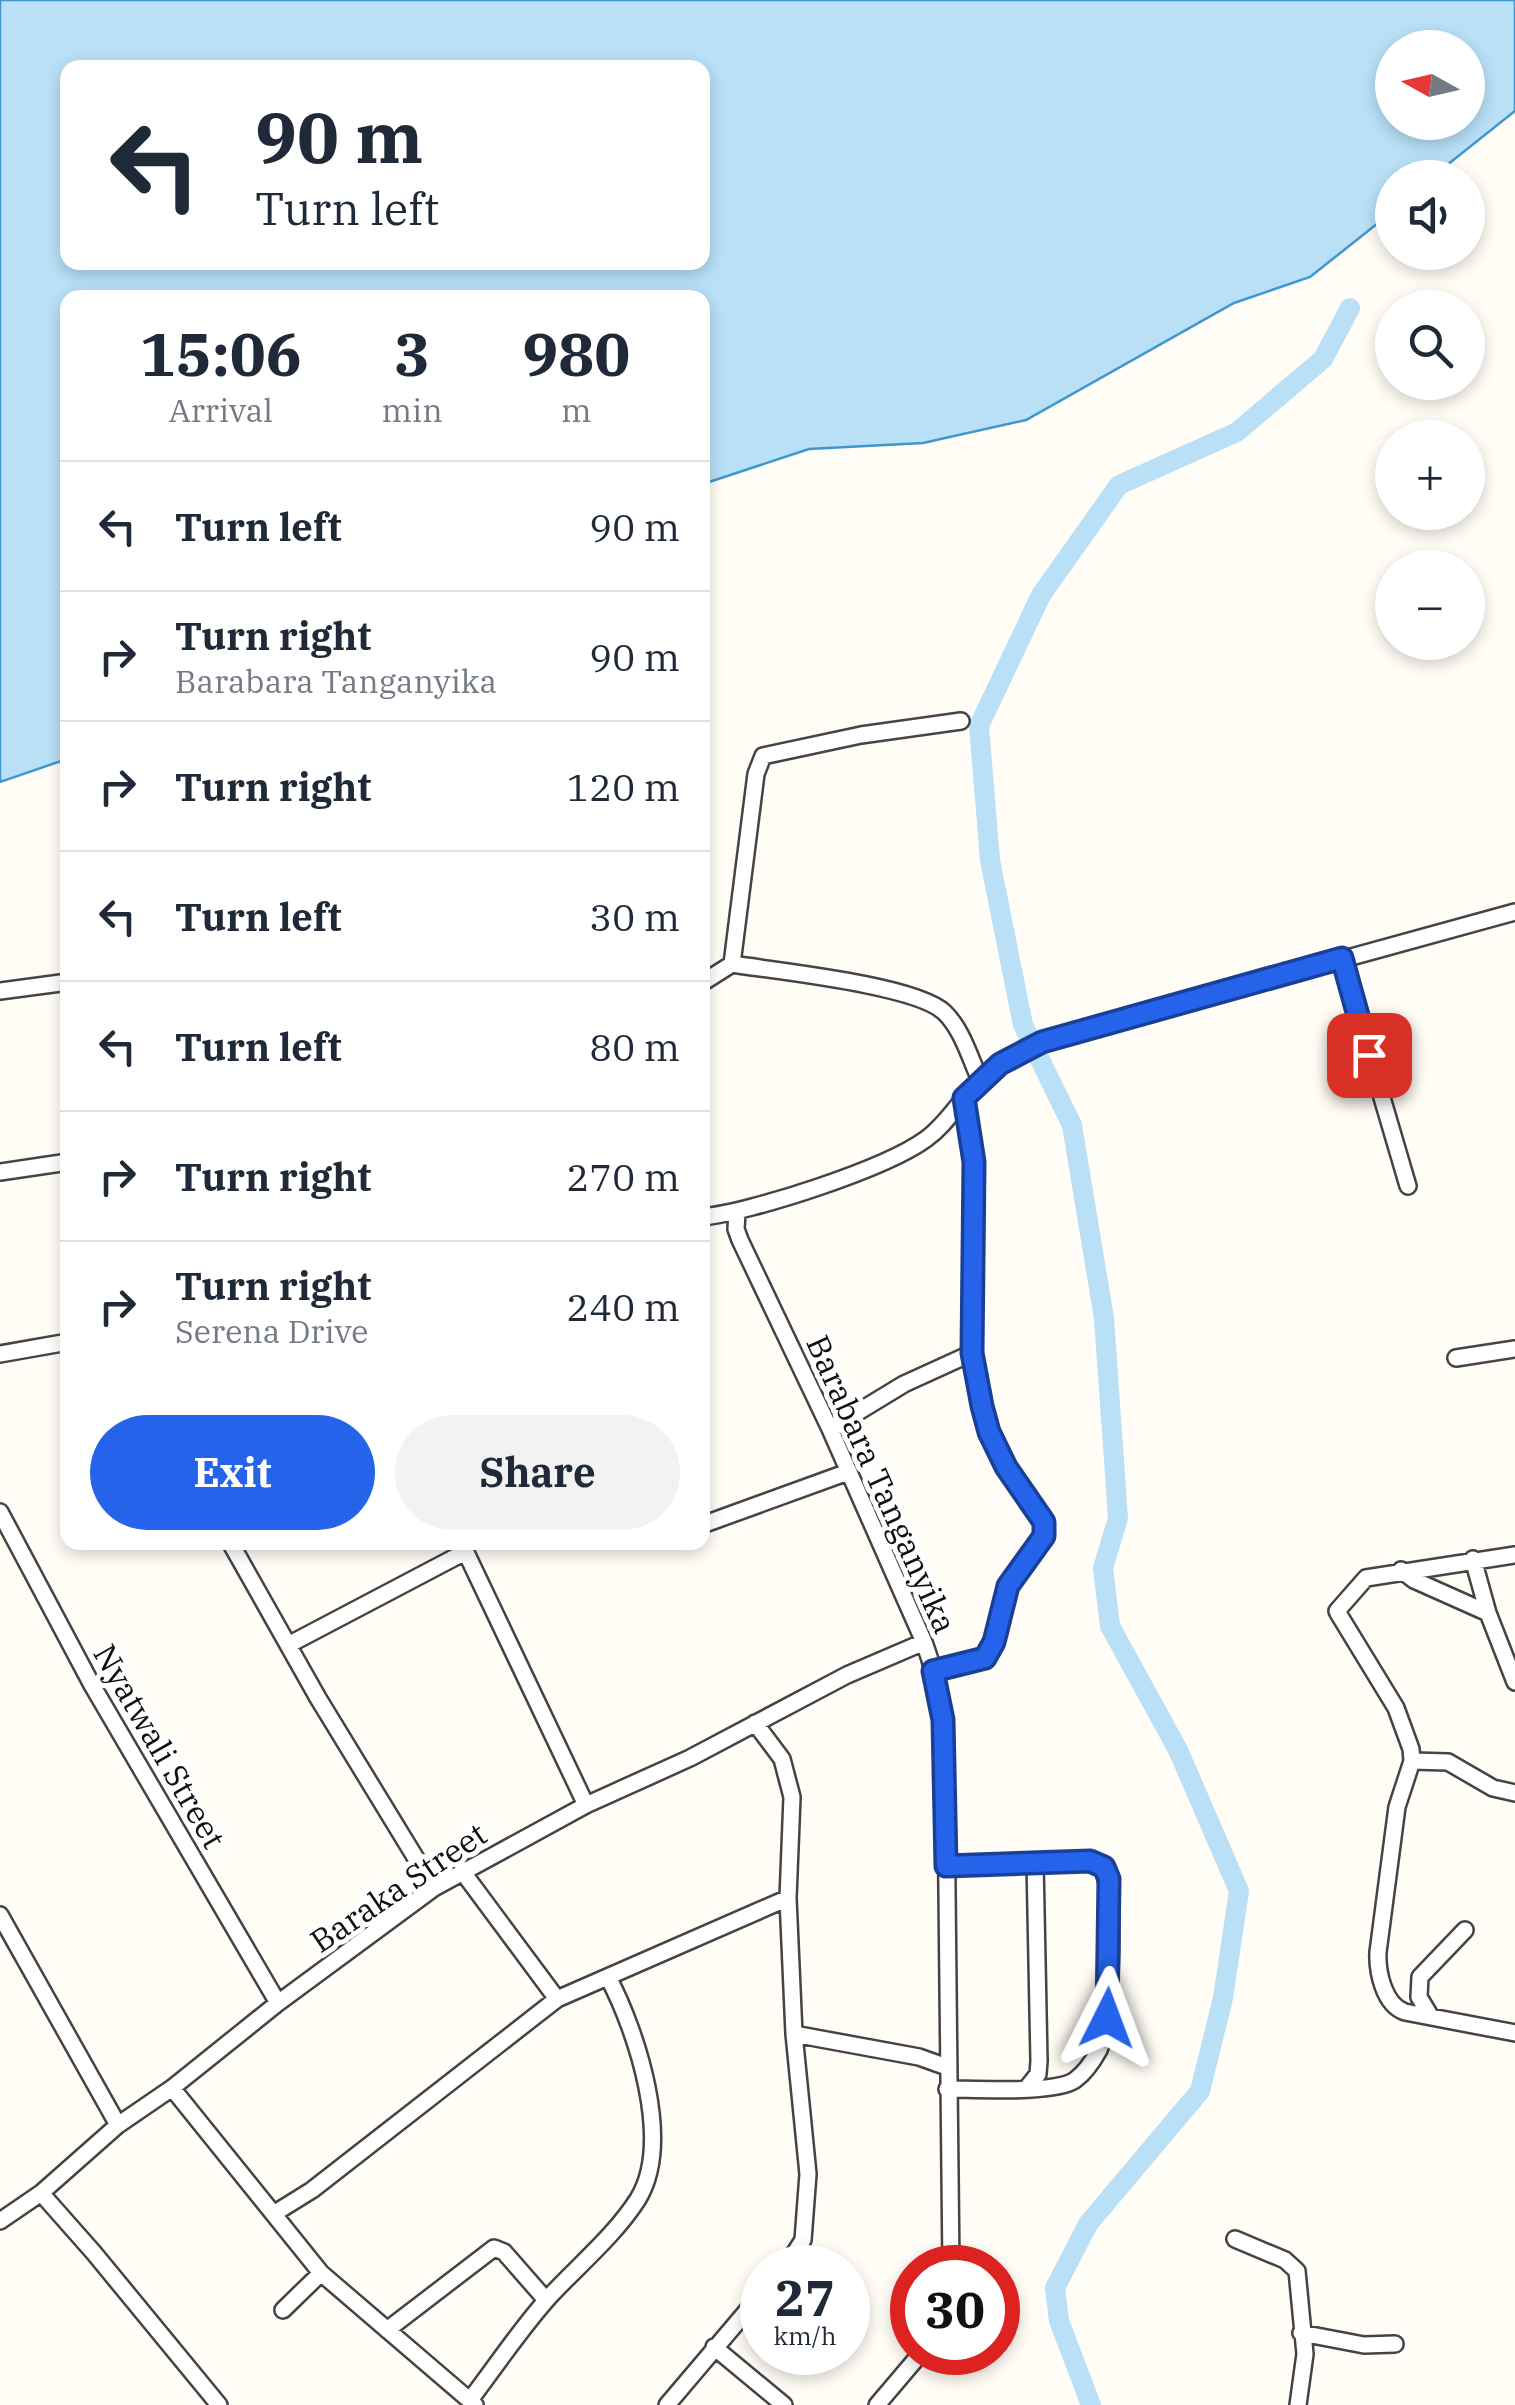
<!DOCTYPE html>
<html lang="en">
<head>
<meta charset="utf-8">
<style>
  body { margin:0; font-family:"IBM Plex Serif",serif; background:#f2f2f3; color:#1f2937; height:100vh; display:flex; flex-direction:column; font-size:38px; white-space:nowrap }
  * { box-sizing:border-box; margin:0 }
  p { font-size:32px; color:#747a83 }
  .icon { flex:none; width:55px; height:55px; fill:none; stroke:currentColor; stroke-width:2; stroke-linecap:round; stroke-linejoin:round }
  .map { position:relative; flex:1; overflow:hidden }
  .side { position:absolute; left:60px; top:290px; width:650px; height:1260px; display:flex; flex-direction:column; background:#fff; border-radius:20px; box-shadow:0 5px 15px #0003 }
  .side>* { flex:none }
  .hud { position:absolute; left:60px; top:60px; width:650px; height:210px; border-radius:20px; box-shadow:0 5px 15px #0003; background:#fff; color:#1f2937; overflow:hidden }
  .needle { width:65px; rotate:278deg }
  .fabs { position:absolute; left:1375px; top:30px; display:grid; gap:20px }
  .fabs a { display:grid; place-items:center; width:110px; height:110px; border-radius:50%; background:#fff; box-shadow:0 5px 15px #0003; font-size:50px }
  .speed { position:absolute; left:740px; top:2245px; display:flex; gap:20px; font-size:50px; font-weight:700; text-align:center }
  .speed>* { display:grid; place-content:center; width:130px; height:130px; border-radius:50%; background:#fff; box-shadow:0 5px 15px #0003; line-height:1 }
  .speed small { font-size:25px; font-weight:400 }
  .speed .limit { border:15px solid #d22; background:#fff; color:#111 }
  .pin { position:absolute; display:grid; place-items:center; width:85px; height:85px; color:#fff; margin:-42px; border-radius:20px; box-shadow:0 5px 15px #0006 }
  .me { position:absolute; width:110px; margin:-55px; rotate:3deg; stroke-linejoin:round; filter:drop-shadow(0 0 8px #0008) }
  .turn { display:flex; align-items:center; gap:35px; height:210px; padding:0 30px; font-size:45px }
  .turn .icon { width:130px; height:130px; stroke-width:2.5 }
  .turn b { display:block; font-size:70px; line-height:85px }
  .eta { display:flex; justify-content:space-evenly; align-items:center; height:170px; text-align:center }
  .eta b { font-size:60px; font-weight:800; line-height:70px }
  .button { display:flex; gap:20px; margin-top:auto; padding:20px 30px }
  .button a { flex:1; height:115px; border-radius:60px; background:#2563eb; color:#fff; font-size:40px; font-weight:800; line-height:115px; text-align:center }
  .button a+a { background:#f2f2f3; color:#1f2937 }
  ul { padding:0; list-style:none }
  li { display:flex; align-items:center; gap:30px; height:130px; padding:0 30px; border-top:2px solid #e0e1e3 }
  li div { flex:1 }
  li b { display:block; font-size:38px }
  li em { font-style:normal }
  .map>svg:first-child { display:block }
  .water { fill:#b9e0f7; stroke:#3f96cf; stroke-width:2.5; fill-rule:evenodd }
  .lines { fill:none; stroke-linecap:round; stroke-linejoin:round }
  .river { stroke:#b9e0f7; stroke-width:20 }
  .minor-casing { stroke:#444; stroke-width:20 }
  .minor { stroke:#fff; stroke-width:15 }
  .route-casing { stroke:#184099; stroke-width:25 }
  .route { stroke:#2563eb; stroke-width:18 }
  .labels { text-anchor:middle; dominant-baseline:central; stroke-width:10; stroke-linejoin:round; paint-order:stroke }
  .street-label { font-size:32px; fill:#111; stroke:#fff }
</style>
</head>
<body>
<div class="map">
<svg width="1515" height="2405" viewBox="0 0 1515 2405">
  <rect width="100%" height="100%" fill="#fffdf5"/>
  <path class="water" d="M0,0H1515V111L1432,177L1392,178V212L1310,277L1234,303L1026,420L923,443L809,449L703,484L702,298H68L67,759L0,782ZM1392,48H1468V122H1392ZM68,68H702V262H68Z"/>
  <g class="lines">
    <path class="river" d="M1091,2405L1059,2321L1055,2288L1088,2224L1200,2091L1223,1998L1239,1891L1178,1750L1110,1626L1103,1568L1118,1518L1104,1318L1072,1125L1023,1025L990,860L979,726L1041,595L1119,485L1237,432L1323,359L1350,308"/>
    <g class="minor-casing">
      <path id="minor" d="M1341,958L1408,1186
        M732,964L756,774L763,756L861,735L961,721
        M702,983L732,964C776,971 915,985 944,1012C962,1029 970,1058 980,1080
        M0,991L68,982
        M0,1172L68,1162
        M737,1213L736,1229L740,1240L830,1429L924,1642C943,1692 944,1744 946,1797L951,2268
        M702,1217C752,1212 885,1169 926,1139C947,1124 959,1101 978,1083C996,1064 1019,1054 1042,1042L1515,912
        M0,1354L68,1342
        M1456,1358L1515,1349
        M830,1429L904,1384L972,1353
        M0,1512L92,1685L278,2003
        M702,1525L848,1472
        M230,1542L318,1698L434,1888
        M461,1542L586,1805
        M1473,1559L1488,1613L1515,1682
        M1401,1570L1414,1580L1488,1613
        M1337,1611L1366,1578L1515,1555
        M1338,1613L1396,1708L1411,1749L1412,1761L1397,1807L1378,1952C1377,1972 1384,2005 1405,2012L1515,2033
        M290,1644L465,1552
        M933,1671L985,1658C998,1635 997,1608 1009,1585C1017,1570 1039,1550 1044,1535C1049,1518 1017,1484 1008,1470C986,1434 980,1394 972,1353L974,1162L963,1098
        M755,1723L782,1759L792,1797L788,1898L794,2034L808,2174L803,2240L785,2268
        M1412,1761L1448,1762L1493,1788L1515,1793
        M946,1866L1035,1861L1099,1863C1118,1880 1111,2024 1099,2050C1093,2061 1086,2072 1075,2080C1055,2094 975,2089 947,2089
        M462,1871L557,1999
        M0,1915L118,2125
        M1431,2017L1419,1997L1420,1977L1465,1930
        M794,2034L919,2057L947,2067
        M172,2088L321,2273L475,2405
        M1027,2088L1038,2074L1039,2061L1035,1861
        M41,2193L94,2253L219,2405
        M275,2213L312,2190L557,1999L788,1898
        M0,2221L41,2193L118,2125L172,2088L278,2003L434,1888L586,1805L690,1758L847,1675L924,1642
        M1235,2239L1285,2260L1297,2271L1305,2354L1298,2405
        M283,2310L321,2273
        M387,2330L494,2248L504,2252L546,2300
        M1301,2333L1364,2345L1395,2344
        M714,2347L784,2405
        M470,2400C496,2366 521,2328 550,2296C579,2265 615,2235 638,2199C673,2142 637,2032 608,1977
        M667,2405L762,2293
        M877,2405L922,2352"/>
    </g>
    <use href="#minor" class="minor"/>
  </g>
  <g class="lines">
    <g class="route-casing">
      <path id="route" d="M1107,2018L1109,1879L1104,1867L1090,1861L946,1866L943,1720L933,1671L985,1658L994,1642L1008,1586L1044,1536V1522L1006,1467L989,1432L982,1406L972,1353L974,1162L964,1098L1000,1064L1042,1042L1342,958L1369,1055"/>
    </g>
    <use href="#route" class="route"/>
  </g>
  <g class="labels">
    <g class="street-label">
      <text transform="translate(882 1484) rotate(66)">Barabara Tanganyika</text>
      <text transform="translate(160 1746) rotate(60)">Nyatwali Street</text>
      <text transform="translate(398 1887) rotate(-34)">Baraka Street</text>
    </g>
  </g>
</svg>
<div class="fabs">
<a><svg class="needle" viewBox="-14 -14 28 28"><path d="M0-13l5 13h-10z" fill="#e53935"/><path d="M0 13l5-13h-10z" fill="#747a83"/></svg></a>
<a><svg class="icon" aria-label="sound" viewBox="0 0 24 24"><path d="M4 9h4l5-4v14l-5-4H4zM17 9q2 3 0 6"/></svg></a>
<a><svg class="icon" aria-label="search" viewBox="0 0 24 24"><circle cx="10" cy="10" r="6"/><path d="M15 15l6 6"/></svg></a>
<a>+</a>
<a>−</a>
</div>
<div class="speed"><div>27<small>km/h</small></div><div class="limit">30</div></div>
<div class="pin" style="left:1369px;top:1055px;background:#d93025"><svg class="icon" aria-label="arrive" viewBox="0 0 24 24"><path d="M6 21V4h12l-3 4 3 4H6"/></svg></div>
<svg class="me" style="left:1107px;top:2018px" viewBox="-20 -20 40 40"><path d="M0-17L14 15 0 8-14 15z" fill="#2563eb" stroke="#fff" stroke-width="4"/></svg>
<div class="hud">
<div class="turn"><svg class="icon" aria-label="left" viewBox="0 0 24 24"><path d="M17 20v-9H6M10 6l-5 5 5 5"/></svg><div><b>90 m</b>Turn left</div></div>
</div>
<section class="side">
<div class="eta">
<div><b>15:06</b><p>Arrival</p></div>
<div><b>3</b><p>min</p></div>
<div><b>980</b><p>m</p></div>
</div>
<ul>
<li><svg class="icon" aria-label="left" viewBox="0 0 24 24"><path d="M17 20v-9H6M10 6l-5 5 5 5"/></svg><div><b>Turn left</b></div><em>90 m</em></li>
<li><svg class="icon" aria-label="right" viewBox="0 0 24 24"><path d="M7 20v-9h11M14 6l5 5-5 5"/></svg><div><b>Turn right</b><p>Barabara Tanganyika</p></div><em>90 m</em></li>
<li><svg class="icon" aria-label="right" viewBox="0 0 24 24"><path d="M7 20v-9h11M14 6l5 5-5 5"/></svg><div><b>Turn right</b></div><em>120 m</em></li>
<li><svg class="icon" aria-label="left" viewBox="0 0 24 24"><path d="M17 20v-9H6M10 6l-5 5 5 5"/></svg><div><b>Turn left</b></div><em>30 m</em></li>
<li><svg class="icon" aria-label="left" viewBox="0 0 24 24"><path d="M17 20v-9H6M10 6l-5 5 5 5"/></svg><div><b>Turn left</b></div><em>80 m</em></li>
<li><svg class="icon" aria-label="right" viewBox="0 0 24 24"><path d="M7 20v-9h11M14 6l5 5-5 5"/></svg><div><b>Turn right</b></div><em>270 m</em></li>
<li><svg class="icon" aria-label="right" viewBox="0 0 24 24"><path d="M7 20v-9h11M14 6l5 5-5 5"/></svg><div><b>Turn right</b><p>Serena Drive</p></div><em>240 m</em></li>
</ul>
<div class="button"><a>Exit</a><a>Share</a></div>
</section>
</div>
</body>
</html>
